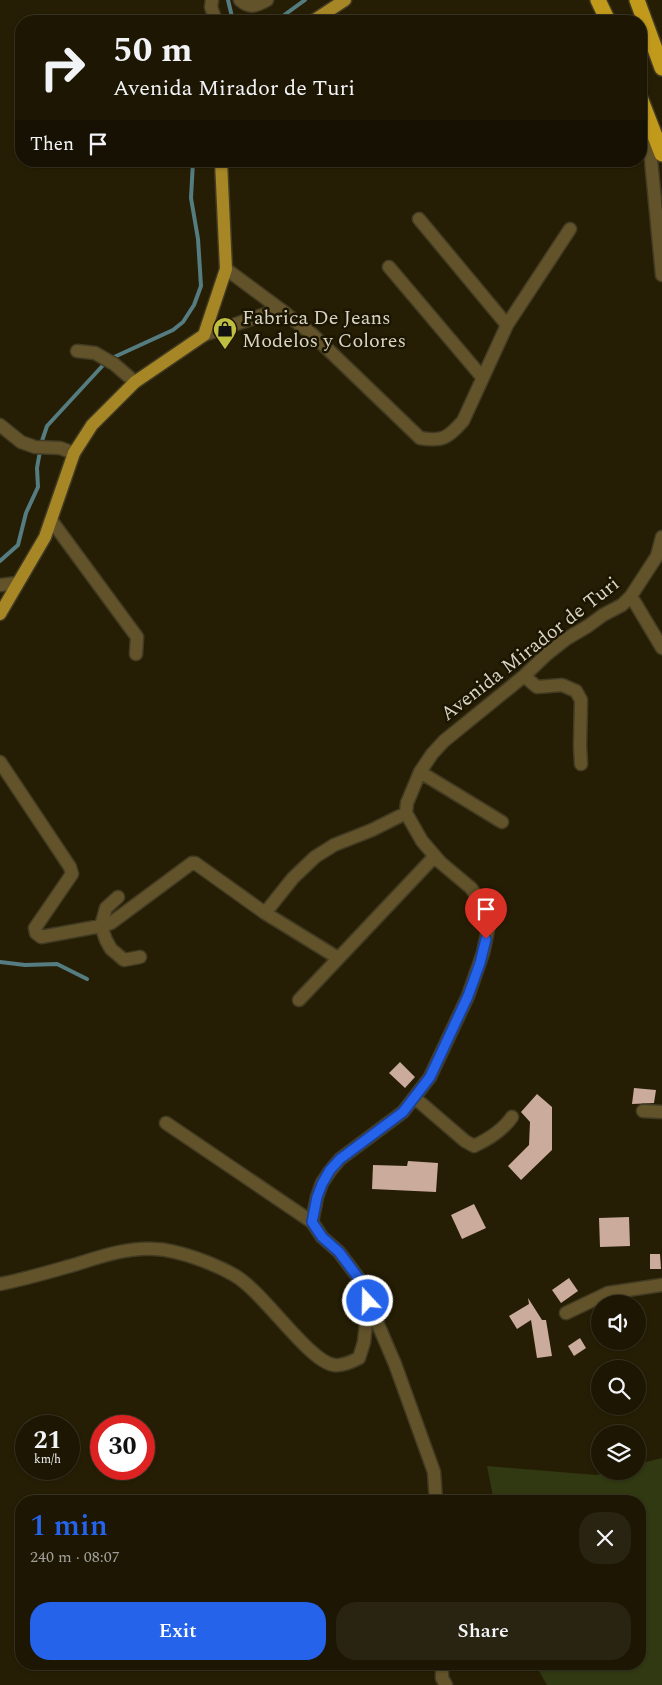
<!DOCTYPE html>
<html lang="en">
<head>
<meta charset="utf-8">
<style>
  body { margin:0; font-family:Spectral,serif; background:#292312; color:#f1f3f6; height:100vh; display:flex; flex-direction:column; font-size:19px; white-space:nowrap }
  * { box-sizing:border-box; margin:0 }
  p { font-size:16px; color:#a09f9a }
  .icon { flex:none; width:28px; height:28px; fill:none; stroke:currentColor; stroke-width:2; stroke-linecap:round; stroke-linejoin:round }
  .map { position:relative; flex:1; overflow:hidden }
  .side { position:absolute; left:15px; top:1495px; width:631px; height:175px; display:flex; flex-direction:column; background:#1c1603; border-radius:20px; box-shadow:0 1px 4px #0004,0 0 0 1px #3a3525 }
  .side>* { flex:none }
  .hud { position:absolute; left:15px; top:15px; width:632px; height:152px; border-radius:20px; box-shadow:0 1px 4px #0004,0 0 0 1px #3a3525; background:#1c1603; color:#f1f3f6; overflow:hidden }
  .controls { position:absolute; left:591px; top:1295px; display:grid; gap:10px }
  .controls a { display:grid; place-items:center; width:55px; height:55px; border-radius:50%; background:#1c1603; box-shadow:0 1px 4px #0004,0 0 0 1px #3a3525; font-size:25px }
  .speed { position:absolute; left:15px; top:1415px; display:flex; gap:10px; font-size:25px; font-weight:700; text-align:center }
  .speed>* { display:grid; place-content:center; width:65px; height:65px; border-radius:50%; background:#1c1603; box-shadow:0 1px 4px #0004,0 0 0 1px #3a3525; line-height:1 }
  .speed small { font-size:12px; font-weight:400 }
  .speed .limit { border:8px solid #d22; background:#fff; color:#111 }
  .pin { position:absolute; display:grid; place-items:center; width:42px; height:42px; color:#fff; margin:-51px -21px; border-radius:50% 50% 50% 0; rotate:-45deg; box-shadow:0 0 5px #0007 }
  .pin .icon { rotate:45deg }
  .me { position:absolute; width:55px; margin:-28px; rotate:339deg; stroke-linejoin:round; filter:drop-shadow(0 0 4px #0008) }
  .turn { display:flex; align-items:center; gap:18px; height:105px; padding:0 15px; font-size:22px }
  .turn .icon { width:65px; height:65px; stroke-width:2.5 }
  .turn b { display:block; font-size:35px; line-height:42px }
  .then { display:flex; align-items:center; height:48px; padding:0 15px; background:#0003; gap:10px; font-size:19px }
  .round { display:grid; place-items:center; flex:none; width:52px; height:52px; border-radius:20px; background:#292312 }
  .head { display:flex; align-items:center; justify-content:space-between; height:85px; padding:0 15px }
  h1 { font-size:30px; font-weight:600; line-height:38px; color:#2563eb }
  .button { display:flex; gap:10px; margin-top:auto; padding:10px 15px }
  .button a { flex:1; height:58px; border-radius:20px; background:#2563eb; color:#fff; font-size:20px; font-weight:600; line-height:58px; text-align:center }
  .button a+a { background:#292312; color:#f1f3f6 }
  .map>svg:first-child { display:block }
  .green { fill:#313912 }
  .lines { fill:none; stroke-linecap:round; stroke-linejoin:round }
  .stream { stroke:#557c80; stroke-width:4 }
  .building { fill:#caab9c }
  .minor-casing { stroke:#423b23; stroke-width:15 }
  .major-casing { stroke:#423b23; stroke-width:15 }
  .highway-casing { stroke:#423b23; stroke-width:18 }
  .minor { stroke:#62532a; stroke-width:12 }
  .major { stroke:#a68625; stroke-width:12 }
  .highway { stroke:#c19a1b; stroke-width:15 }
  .route-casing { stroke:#184099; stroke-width:12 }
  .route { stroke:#2563eb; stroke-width:9 }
  .labels { text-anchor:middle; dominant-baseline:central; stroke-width:5; stroke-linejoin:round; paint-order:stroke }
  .poi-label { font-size:20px; fill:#d8d4c5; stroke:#1c1500; text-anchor:start }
  .street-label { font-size:20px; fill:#d8d4c5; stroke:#1c1500 }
</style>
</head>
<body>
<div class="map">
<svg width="662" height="1685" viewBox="0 0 662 1685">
  <rect width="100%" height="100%" fill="#261e04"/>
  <path class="green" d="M662,1458V1685H547L535,1664H640V1501H494L487,1466L596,1475L610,1471H638V1464Z"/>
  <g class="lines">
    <path class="stream" d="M228,0L233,21
      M276,21L305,0
      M112,358L173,330L183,322L194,305L201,286L198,239L191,198L193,161
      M41,444L47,426L106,362
      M0,561L18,545L26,513L38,487L37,468L40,451
      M0,962L25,965L57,964L87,979"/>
  </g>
  <path class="building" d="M400,1062L415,1077L405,1088L389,1073Z
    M634,1088L656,1090L654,1103L632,1104Z
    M537,1094L552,1107V1150L521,1180L508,1166L529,1145L530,1122L521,1112Z
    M408,1161L438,1163L436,1192L372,1189L373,1165L407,1166Z
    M474,1204L486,1228L462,1239L451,1215Z
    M629,1217L630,1246L600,1247L599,1218Z
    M650,1254H660L661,1269H650Z
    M569,1278L578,1291L561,1303L552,1290Z
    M528,1298L542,1320H546L552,1356L537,1358L531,1320L517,1329L509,1316L529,1304Z
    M580,1338L586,1348L574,1356L568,1346Z"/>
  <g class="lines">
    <g class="minor-casing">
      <path id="minor" d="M212,0L211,7L216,21
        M240,0C250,9 256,6 267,0
        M648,128L662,275
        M389,267L482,377
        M226,269L280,309L313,335L420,438C442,442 448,438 463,421L507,325L419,219
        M507,325L570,229
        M204,335L280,309
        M77,351L95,353L114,364L135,382
        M0,425L21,442L35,447L60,448L74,453
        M51,520L137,637L136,654
        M0,585L17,583
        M631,596L662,648
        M524,676L537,687L562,685L576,691L581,700L580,746L581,764
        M0,762L70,867L72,874L35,928L36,933L41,937L101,926L111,923L192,863H195L265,913L338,958
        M420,772L502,822
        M118,897L106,908L101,926L106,940L111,949L124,960L140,957
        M265,913L293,878L315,857L334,845L372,830L406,813
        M299,1000L435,856
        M415,1098L465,1141L474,1146C489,1139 503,1130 512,1117
        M643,1111L662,1112
        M166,1123L312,1222
        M0,1284C26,1279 52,1271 77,1264C102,1256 129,1247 155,1249C178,1250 213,1263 234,1275C263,1291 309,1362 334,1365C343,1366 351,1362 359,1358L364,1342L368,1303
        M566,1313L608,1293L662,1285
        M436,1501L434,1472L395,1364L368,1301L366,1288L339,1252L322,1237L312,1222L317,1197L322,1183L330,1171L340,1159L403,1112L430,1077L468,996L483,953L489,925L486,910L471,888L440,862L422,841L406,813L407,803L420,772L432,754L444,741L524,676L547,654L566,639L588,626L603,615L622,605L631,596L657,556L662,537
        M442,1664V1678L446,1685"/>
    </g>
    <g class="major-casing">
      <path id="major" d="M313,21L345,0
        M0,614L45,537L74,453L92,425L135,382L204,335L226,269L221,161"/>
    </g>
    <g class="highway-casing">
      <path id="highway" d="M598,0L608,21
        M637,0L662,68
        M641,100L662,154"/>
    </g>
    <use href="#minor" class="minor"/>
    <use href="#major" class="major"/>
    <use href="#highway" class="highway"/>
  </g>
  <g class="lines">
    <g class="route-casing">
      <path id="route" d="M368,1301L366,1288L339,1252L322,1237L312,1222L317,1197L322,1184L330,1170L340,1159L403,1112L430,1077L468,996L480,963L486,939"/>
    </g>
    <use href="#route" class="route"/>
  </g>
  <defs>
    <g id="shop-pin" transform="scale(1.25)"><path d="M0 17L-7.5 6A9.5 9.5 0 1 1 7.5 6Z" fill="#bfbe41" stroke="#1c1500"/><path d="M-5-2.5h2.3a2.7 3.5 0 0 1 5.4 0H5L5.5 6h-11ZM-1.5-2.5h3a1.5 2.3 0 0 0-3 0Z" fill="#111"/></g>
  </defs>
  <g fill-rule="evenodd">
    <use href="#shop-pin" x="225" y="329"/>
  </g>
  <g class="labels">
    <g class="poi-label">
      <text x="242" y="318">Fabrica De Jeans<tspan x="242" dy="23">Modelos y Colores</tspan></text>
    </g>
    <g class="street-label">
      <text transform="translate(530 649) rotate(-38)">Avenida Mirador de Turi</text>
    </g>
  </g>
</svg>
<div class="controls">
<a><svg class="icon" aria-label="sound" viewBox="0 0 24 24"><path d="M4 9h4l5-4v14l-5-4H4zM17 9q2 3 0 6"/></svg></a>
<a><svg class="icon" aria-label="search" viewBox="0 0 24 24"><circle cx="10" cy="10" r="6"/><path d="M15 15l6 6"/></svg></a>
<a><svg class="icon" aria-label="layers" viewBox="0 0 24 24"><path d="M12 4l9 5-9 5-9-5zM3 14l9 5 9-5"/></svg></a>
</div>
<div class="speed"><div>21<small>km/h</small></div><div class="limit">30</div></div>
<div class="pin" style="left:486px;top:939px;background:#d93025"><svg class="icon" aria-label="arrive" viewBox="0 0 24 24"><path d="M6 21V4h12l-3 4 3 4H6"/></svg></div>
<svg class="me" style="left:368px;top:1301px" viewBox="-20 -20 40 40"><circle r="17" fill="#2563eb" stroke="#fff" stroke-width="3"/><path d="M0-11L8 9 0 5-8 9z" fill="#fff"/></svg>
<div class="hud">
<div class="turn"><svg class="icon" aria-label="right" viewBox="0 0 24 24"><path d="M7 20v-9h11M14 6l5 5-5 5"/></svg><div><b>50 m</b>Avenida Mirador de Turi</div></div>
<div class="then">Then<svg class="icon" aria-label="arrive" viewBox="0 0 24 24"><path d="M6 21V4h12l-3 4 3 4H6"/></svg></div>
</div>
<section class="side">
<div class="head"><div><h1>1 min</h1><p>240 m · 08:07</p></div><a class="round"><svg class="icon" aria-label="close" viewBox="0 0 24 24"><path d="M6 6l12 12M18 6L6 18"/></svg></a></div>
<div class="button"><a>Exit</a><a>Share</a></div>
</section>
</div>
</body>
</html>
